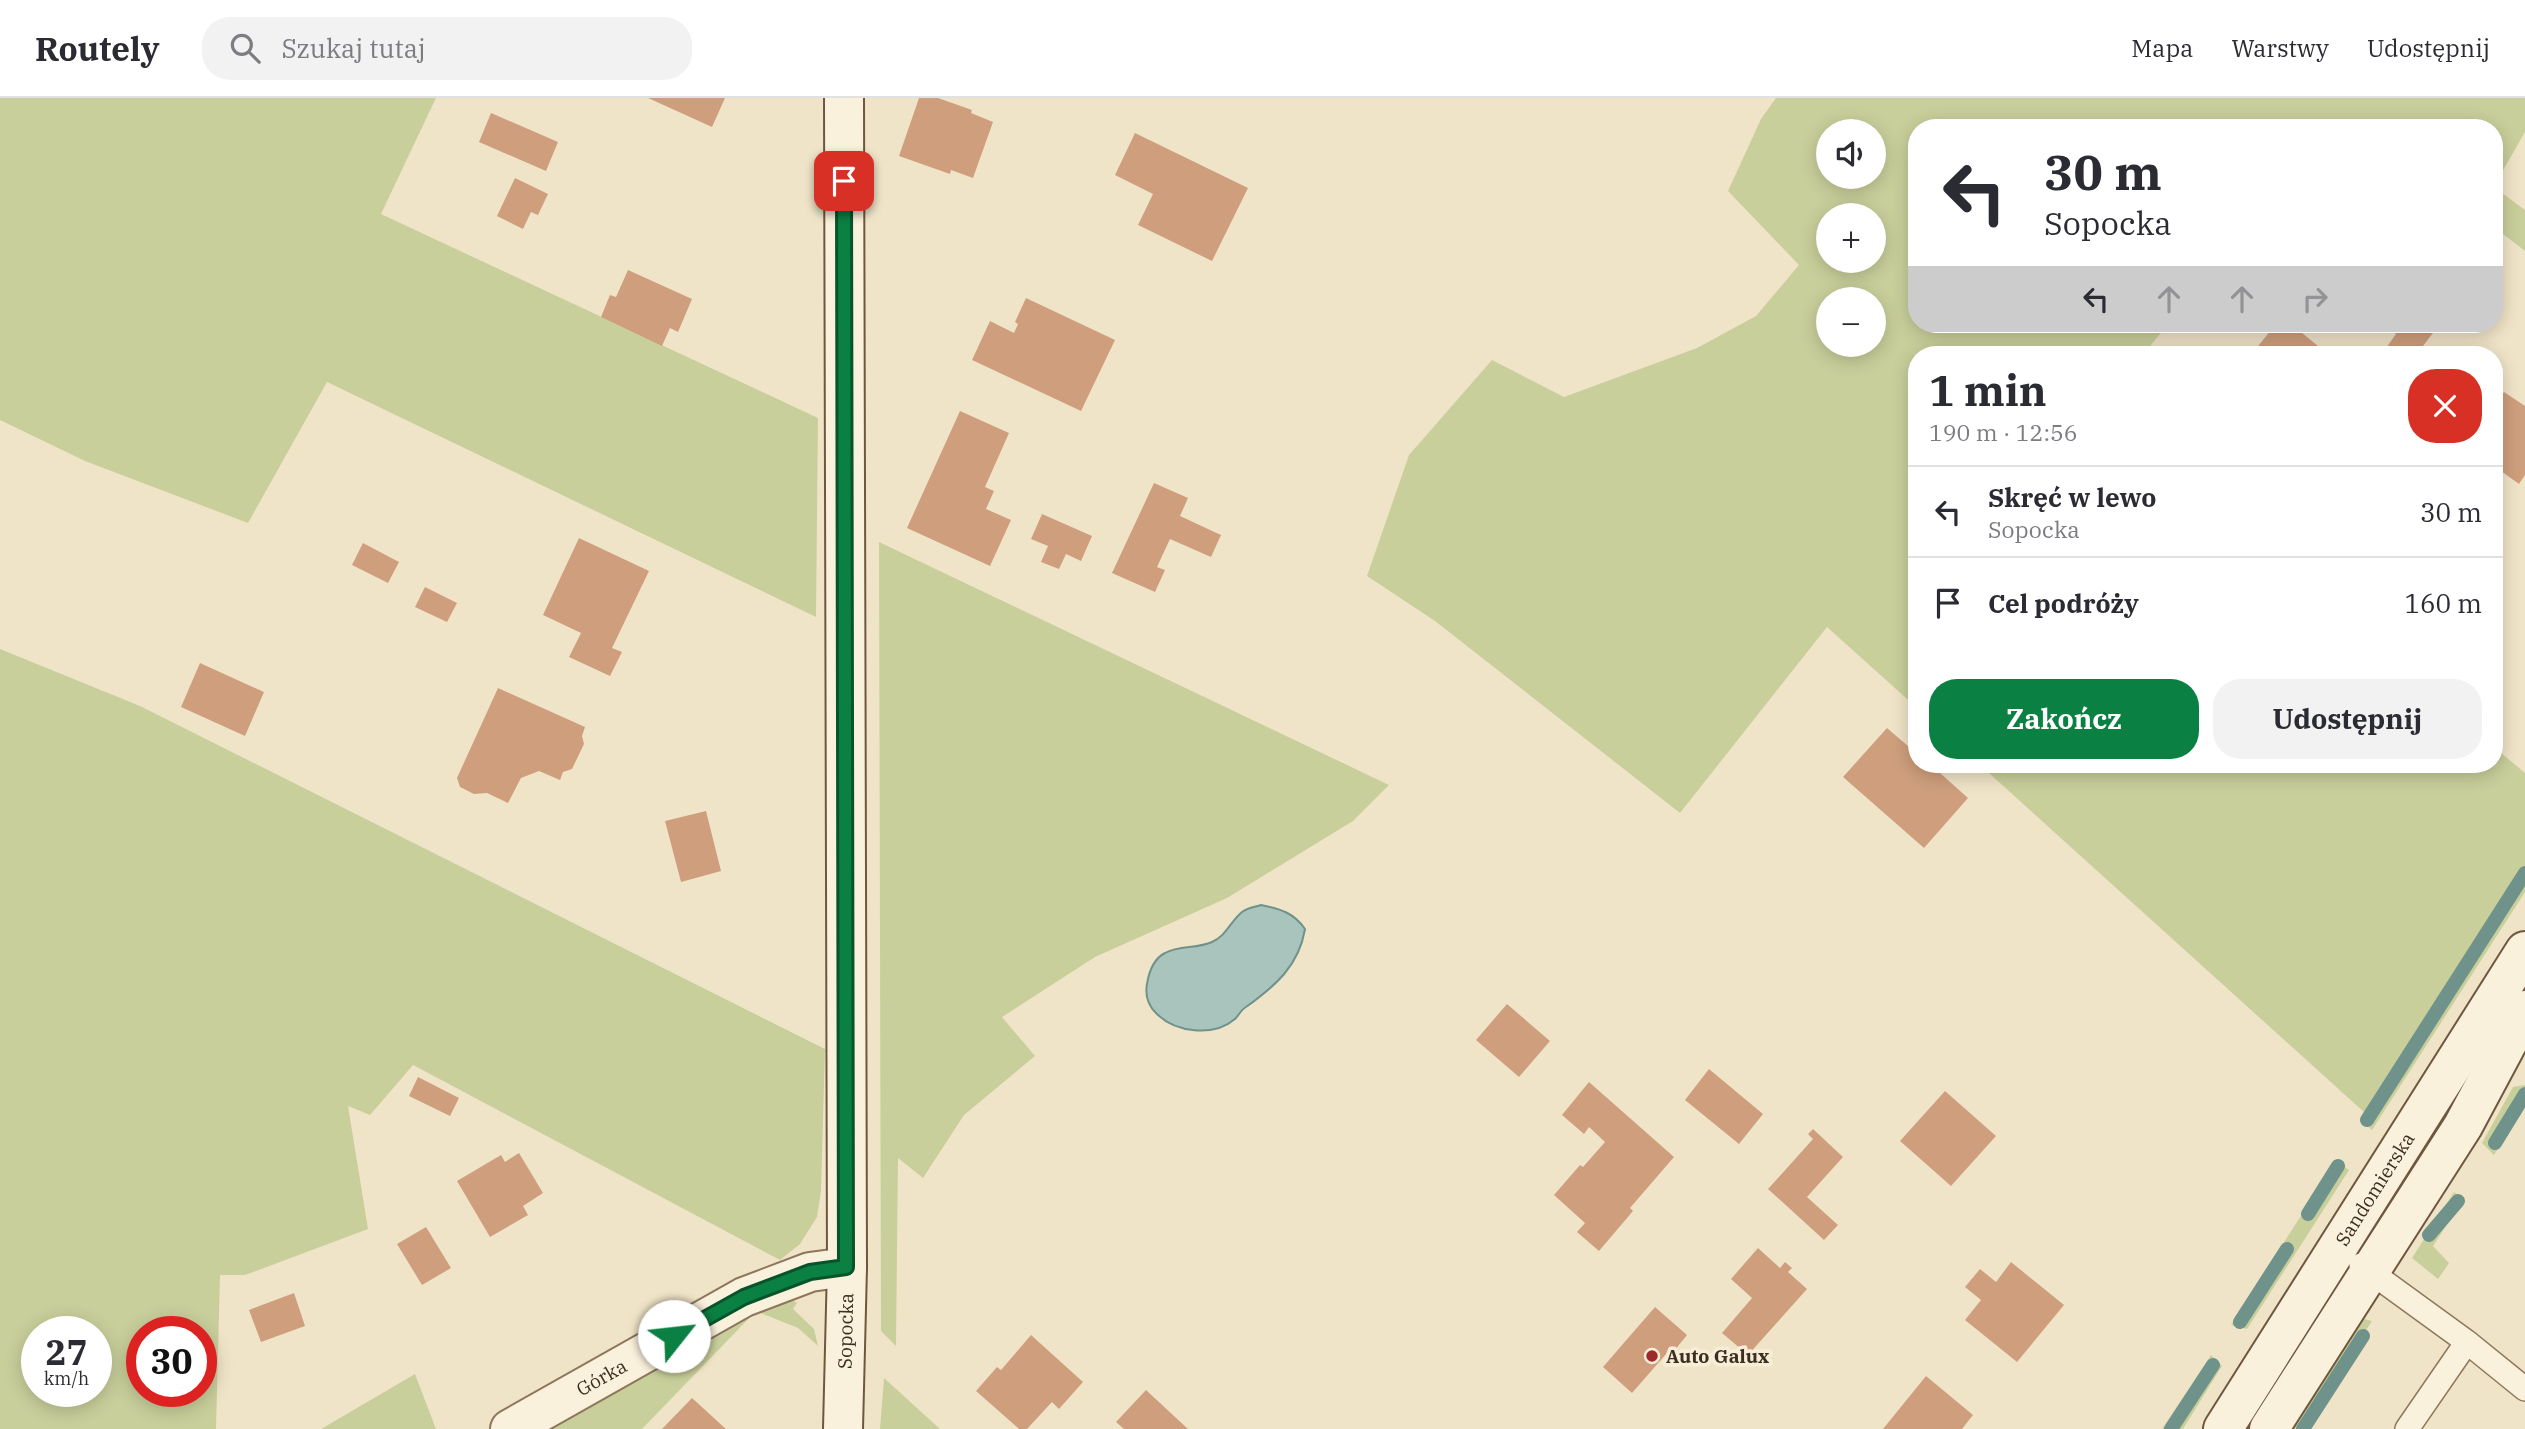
<!DOCTYPE html>
<html lang="pl">
<head>
<meta charset="utf-8">
<style>
  body { margin:0; font-family:"IBM Plex Serif",serif; background:#f2f2f3; color:#2b2b33; height:100vh; display:flex; flex-direction:column; font-size:26px; white-space:nowrap }
  * { box-sizing:border-box; margin:0 }
  p { font-size:23px; color:#7c7c81 }
  .icon { flex:none; width:38px; height:38px; fill:none; stroke:currentColor; stroke-width:2; stroke-linecap:round; stroke-linejoin:round }
  .map { position:relative; flex:1; overflow:hidden }
  .details { position:absolute; left:1908px; top:248px; width:595px; height:427px; display:flex; flex-direction:column; background:#fff; border-radius:28px; box-shadow:0 4px 18px #0003 }
  .details>* { flex:none }
  .top-card { position:absolute; left:1908px; top:21px; width:595px; height:214px; border-radius:28px; box-shadow:0 4px 18px #0003; background:#fff; color:#2b2b33; overflow:hidden }
  .fabs { position:absolute; left:1816px; top:21px; display:grid; gap:14px }
  .fabs a { display:grid; place-items:center; width:70px; height:70px; border-radius:50%; background:#fff; box-shadow:0 4px 18px #0003; font-size:35px }
  .speed { position:absolute; left:21px; top:1218px; display:flex; gap:14px; font-size:35px; font-weight:700; text-align:center }
  .speed>* { display:grid; place-content:center; width:91px; height:91px; border-radius:50%; background:#fff; box-shadow:0 4px 18px #0003; line-height:1 }
  .speed small { font-size:18px; font-weight:400 }
  .speed .limit { border:10px solid #d22; background:#fff; color:#111 }
  .pin { position:absolute; display:grid; place-items:center; width:60px; height:60px; color:#fff; margin:-30px; border-radius:14px; box-shadow:0 4px 10px #0006 }
  .me { position:absolute; width:77px; margin:-38px; rotate:61deg; stroke-linejoin:round; filter:drop-shadow(0 0 5px #0008) }
  .turn { display:flex; align-items:center; gap:24px; height:147px; padding:0 21px; font-size:32px }
  .turn .icon { width:91px; height:91px; stroke-width:2.5 }
  .turn b { display:block; font-size:49px; line-height:60px }
  .lanes { display:flex; align-items:center; height:66px; padding:0 21px; background:#0003; justify-content:center; gap:35px; direction:ltr }
  .lanes .off { opacity:.35 }
  .round { display:grid; place-items:center; flex:none; width:74px; height:74px; border-radius:28px; background:#f2f2f3 }
  .head { display:flex; align-items:center; justify-content:space-between; height:119px; padding:0 21px }
  h1 { font-size:42px; font-weight:800; line-height:52px }
  .cta { display:flex; gap:14px; margin-top:auto; padding:14px 21px }
  .cta a { flex:1; height:80px; border-radius:28px; background:#0b8043; color:#fff; font-size:28px; font-weight:800; line-height:80px; text-align:center }
  .cta a+a { background:#f2f2f3; color:#2b2b33 }
  ul { padding:0; list-style:none }
  li { display:flex; align-items:center; gap:21px; height:91px; padding:0 21px; border-top:2px solid #e1e1e2 }
  li div { flex:1 }
  li b { display:block; font-size:26px }
  li em { font-style:normal }
  header { display:flex; align-items:center; gap:42px; box-sizing:border-box; height:98px; padding:0 35px; background:#fff; border-bottom:2px solid #e1e1e2 }
  header strong { font-size:33px }
  nav { display:flex; gap:38px; margin-inline-start:auto; font-size:24px }
  .search { width:490px; height:63px; background:#f2f2f3; display:flex; align-items:center; gap:18px; box-sizing:border-box; padding:0 24px; border-radius:28px; color:#7c7c81; font-size:26px }
  .map>svg:first-child { display:block }
  .green { fill:#c9cf9b; fill-rule:evenodd }
  .water { fill:#a9c4bc; stroke:#6f938a; stroke-width:2 }
  .lines { fill:none; stroke-linecap:round; stroke-linejoin:round }
  .stream { stroke:#6f938a; stroke-width:14 }
  .building { fill:#cf9f7d }
  .lane-casing { stroke:#8d765c; stroke-width:26 }
  .street-casing { stroke:#8d765c; stroke-width:42 }
  .secondary-casing { stroke:#6f573f; stroke-width:42 }
  .lane { stroke:#faf1dc; stroke-width:23 }
  .street { stroke:#faf1dc; stroke-width:38 }
  .secondary { stroke:#faf1dc; stroke-width:38 }
  .route-casing { stroke:#07532c; stroke-width:18 }
  .route { stroke:#0b8043; stroke-width:12 }
  .poi-dot { fill:#9e2a2b; stroke:#f7eed8; stroke-width:2.5 }
  .labels { text-anchor:middle; dominant-baseline:central; stroke-width:7; stroke-linejoin:round; paint-order:stroke }
  .street-label { font-size:19px; fill:#3d2e20; stroke:#f7eed8 }
  .poi-label { font-size:19px; font-weight:bold; fill:#3d2e20; stroke:#f7eed8; text-anchor:start }
</style>
</head>
<body>
<header>
<strong>Routely</strong>
<div class="search"><svg class="icon" aria-label="search" viewBox="0 0 24 24"><circle cx="10" cy="10" r="6"/><path d="M15 15l6 6"/></svg>Szukaj tutaj</div>
<nav><a>Mapa</a><a>Warstwy</a><a>Udostępnij</a></nav>
</header>
<div class="map">
<svg width="2525" height="1331" viewBox="0 0 2525 1331">
  <rect width="100%" height="100%" fill="#f0e4c8"/>
  <path class="green" d="M0,0H436L381,116L818,320L816,519L327,284L248,425L85,363L0,322Z
    M1776,0H2525V34L2494,88V30H1916V226H2168L2143,257H1916V609L1827,529L1680,715L1435,523L1367,478L1409,357L1492,262L1564,299L1697,250L1756,218L1799,167L1728,93L1761,21ZM1874,33V79H1829V33ZM1829,117H1874V163H1829ZM1874,201V247H1829V201Z
    M2494,89L2525,112V153L2494,129Z
    M879,444L1389,687L1353,723L1227,800L1095,859L1002,919L1035,958L964,1017L923,1080L898,1060L896,1248L881,1233Z
    M0,551L140,608L825,951L821,1093L817,1119L800,1146L780,1162L413,967L370,1017L348,1008L368,1131L245,1177H220L216,1331H0ZM37,1234H96V1293H37ZM142,1234H201V1293H142Z
    M2494,649L2525,675V794L2372,1032L2361,1023L2365,1015L1980,667H2494Z
    M2525,987V1007L2494,1057L2482,1045L2513,989Z
    M2336,1063L2349,1072L2247,1231L2231,1227Z
    M2454,1094L2463,1102L2433,1148L2449,1165L2438,1181L2412,1160Z
    M781,1199L789,1200L797,1205L793,1211L814,1231L818,1248L798,1230L756,1213L642,1331H535L752,1207Z
    M2364,1221L2372,1223L2304,1331H2287L2355,1224Z
    M2211,1257L2222,1268L2183,1331H2162Z
    M415,1276L436,1331H321Z
    M884,1280L940,1331H880Z"/>
  <path class="water" d="M1261,807C1281,811 1294,815 1305,831C1299,868 1275,888 1246,909C1241,912 1239,917 1235,921C1214,939 1175,935 1156,915C1148,907 1145,897 1147,886C1149,874 1153,861 1165,855C1179,847 1197,851 1212,844C1226,838 1230,824 1242,814C1247,810 1255,809 1261,807Z"/>
  <g class="lines">
    <path class="stream" d="M2367,1022L2525,775
      M2495,1045L2525,996
      M2308,1116L2338,1068
      M2429,1137L2458,1103
      M2240,1224L2287,1151
      M2171,1331L2213,1267
      M2303,1331L2363,1238"/>
  </g>
  <path class="building" d="M648,0H725L712,29Z
    M919,0H938L972,12L971,15L993,24L973,80L951,72L950,76L899,58Z
    M491,15L558,44L546,73L479,44Z
    M1135,35L1248,90L1212,163L1138,127L1153,96L1115,77Z
    M515,80L548,96L538,117L531,114L523,131L497,118Z
    M628,172L692,201L678,234L670,230L662,248L601,219L610,197L616,199Z
    M1026,200L1115,242L1081,313L972,262L990,223L1014,235L1018,226L1015,224Z
    M2276,226H2291L2329,257H2259L2254,253Z
    M2381,226H2420L2433,235L2416,257H2381L2396,236Z
    M2504,294L2525,308V377L2519,386L2494,368V310Z
    M960,313L1009,335L985,389L994,393L986,411L1011,422L990,468L907,430Z
    M1154,385L1188,400L1180,418L1221,437L1211,459L1170,441L1157,469L1165,472L1155,494L1112,475Z
    M1042,416L1092,438L1081,463L1066,456L1059,471L1041,464L1048,448L1031,441Z
    M579,440L649,473L612,550L622,554L610,578L569,559L581,535L543,517Z
    M363,445L399,464L388,485L352,467Z
    M425,489L457,505L447,524L415,509Z
    M200,565L264,594L245,638L181,609Z
    M498,590L585,629L582,638L584,646L572,671L563,674L560,682L539,673L521,680L508,705L487,695L474,696L460,689L457,680Z
    M1887,630L1916,655V667H1931L1968,700L1924,750L1843,679Z
    M706,713L721,773L681,784L665,723Z
    M1507,906L1550,943L1519,979L1476,942Z
    M1709,971L1763,1016L1739,1046L1685,1002Z
    M418,979L459,1000L450,1018L409,998Z
    M1589,984L1674,1059L1630,1110L1633,1113L1599,1153L1577,1134L1585,1125L1554,1097L1580,1067L1583,1069L1605,1044L1589,1029L1584,1036L1562,1017Z
    M1945,993L1996,1038L1951,1088L1900,1043Z
    M1813,1031L1843,1059L1807,1099L1838,1127L1824,1142L1768,1091L1813,1041L1808,1036Z
    M519,1055L543,1095L523,1108L528,1117L490,1139L457,1083L501,1057L505,1064Z
    M426,1129L451,1170L422,1187L397,1146Z
    M1758,1150L1780,1170L1785,1164L1792,1170L1788,1174L1807,1191L1748,1257L1722,1235L1752,1200L1731,1181Z
    M2011,1164L2064,1207L2017,1264L1965,1222L1981,1202L1965,1189L1980,1171L1996,1184Z
    M294,1195L305,1228L261,1244L249,1212Z
    M1655,1209L1687,1237L1670,1258L1667,1255L1632,1295L1603,1269Z
    M1031,1237L1083,1284L1059,1311L1052,1304L1027,1331H1019L976,1293L997,1269L1001,1272Z
    M1926,1278L1973,1317L1962,1331H1883Z
    M1146,1292L1188,1331H1124L1116,1324Z
    M692,1300L726,1331H662Z"/>
  <g class="lines">
    <g class="lane-casing">
      <path id="lane" d="M2361,1167L2467,1244L2525,1291
        M2407,1331L2467,1244"/>
    </g>
    <g class="street-casing">
      <g id="street">
        <path id="s1" d="M510,1331L744,1199L810,1174L847,1169"/>
      </g>
    </g>
    <g class="secondary-casing">
      <g id="secondary">
        <path id="s2" d="M843,1331L847,1169L844,0"/>
        <path id="s3" d="M2223,1331L2525,853"/>
        <path d="M2269,1331L2463,1028L2525,912"/>
      </g>
    </g>
    <use href="#lane" class="lane"/>
    <use href="#street" class="street"/>
    <use href="#secondary" class="secondary"/>
  </g>
  <g class="lines">
    <g class="route-casing">
      <path id="route" d="M674,1238L744,1199L810,1174L846,1169L844,83"/>
    </g>
    <use href="#route" class="route"/>
  </g>
  <circle class="poi-dot" cx="1652" cy="1258" r="7"/>
  <g class="labels">
    <g class="street-label">
      <text stroke="none"><textPath href="#s3" startOffset="284">Sandomierska</textPath></text>
      <text stroke="none"><textPath href="#s2" startOffset="98">Sopocka</textPath></text>
      <text stroke="none"><textPath href="#s1" startOffset="105">Górka</textPath></text>
    </g>
    <g class="poi-label">
      <text x="1666" y="1258">Auto Galux</text>
    </g>
  </g>
</svg>
<div class="fabs">
<a><svg class="icon" aria-label="sound" viewBox="0 0 24 24"><path d="M4 9h4l5-4v14l-5-4H4zM17 9q2 3 0 6"/></svg></a>
<a>+</a>
<a>−</a>
</div>
<div class="speed"><div>27<small>km/h</small></div><div class="limit">30</div></div>
<div class="pin" style="left:844px;top:83px;background:#d93025"><svg class="icon" aria-label="arrive" viewBox="0 0 24 24"><path d="M6 21V4h12l-3 4 3 4H6"/></svg></div>
<svg class="me" style="left:674px;top:1238px" viewBox="-20 -20 40 40"><circle r="19" fill="#fff"/><path d="M0-13L10 11 0 6-10 11z" fill="#0b8043"/></svg>
<div class="top-card">
<div class="turn"><svg class="icon" aria-label="left" viewBox="0 0 24 24"><path d="M17 20v-9H6M10 6l-5 5 5 5"/></svg><div><b>30 m</b>Sopocka</div></div>
<div class="lanes"><svg class="icon" aria-label="left" viewBox="0 0 24 24"><path d="M17 20v-9H6M10 6l-5 5 5 5"/></svg><svg class="icon off" aria-label="ahead" viewBox="0 0 24 24"><path d="M12 20V5M6 11l6-6 6 6"/></svg><svg class="icon off" aria-label="ahead" viewBox="0 0 24 24"><path d="M12 20V5M6 11l6-6 6 6"/></svg><svg class="icon off" aria-label="right" viewBox="0 0 24 24"><path d="M7 20v-9h11M14 6l5 5-5 5"/></svg></div>
</div>
<section class="details">
<div class="head"><div><h1>1 min</h1><p>190 m · 12:56</p></div><a class="round" style="background:#d93025;color:#fff"><svg class="icon" aria-label="close" viewBox="0 0 24 24"><path d="M6 6l12 12M18 6L6 18"/></svg></a></div>
<ul>
<li><svg class="icon" aria-label="left" viewBox="0 0 24 24"><path d="M17 20v-9H6M10 6l-5 5 5 5"/></svg><div><b>Skręć w lewo</b><p>Sopocka</p></div><em>30 m</em></li>
<li><svg class="icon" aria-label="arrive" viewBox="0 0 24 24"><path d="M6 21V4h12l-3 4 3 4H6"/></svg><div><b>Cel podróży</b></div><em>160 m</em></li>
</ul>
<div class="cta"><a>Zakończ</a><a>Udostępnij</a></div>
</section>
</div>
</body>
</html>
